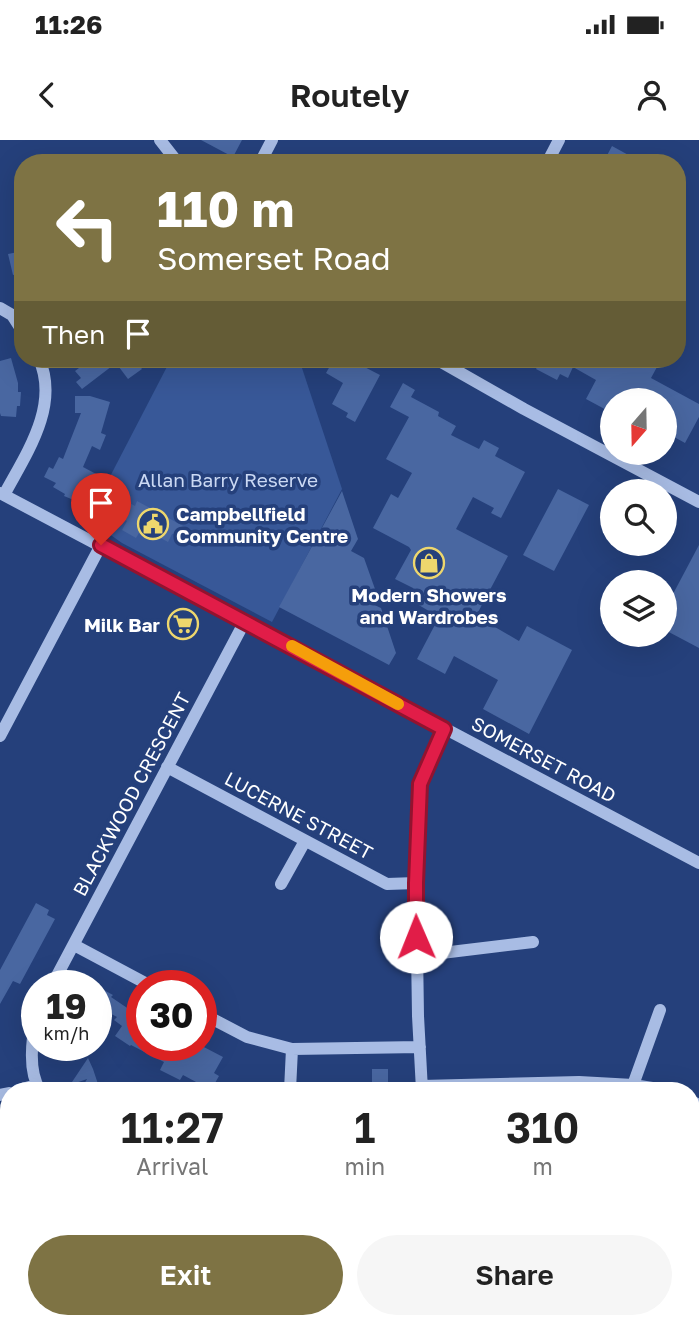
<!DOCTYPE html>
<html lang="en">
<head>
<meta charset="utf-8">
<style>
  body { margin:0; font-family:"Golos Text",sans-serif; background:#f6f6f6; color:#222; height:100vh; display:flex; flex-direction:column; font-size:26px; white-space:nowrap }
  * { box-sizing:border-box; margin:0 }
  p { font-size:23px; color:#767676 }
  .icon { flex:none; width:38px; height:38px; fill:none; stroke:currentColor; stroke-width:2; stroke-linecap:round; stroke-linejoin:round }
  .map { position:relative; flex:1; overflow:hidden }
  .panel { position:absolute; left:0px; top:942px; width:700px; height:247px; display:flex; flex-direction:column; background:#fff; border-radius:28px 28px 0 0; box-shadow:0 7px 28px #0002 }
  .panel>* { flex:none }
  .banner { position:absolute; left:14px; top:14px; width:672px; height:214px; border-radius:28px; box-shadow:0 7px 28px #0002; background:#7e7344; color:#fff; overflow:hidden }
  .needle { width:46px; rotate:200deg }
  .buttons { position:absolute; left:600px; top:248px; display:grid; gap:14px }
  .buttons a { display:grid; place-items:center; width:77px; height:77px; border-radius:50%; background:#fff; box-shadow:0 7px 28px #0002; font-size:35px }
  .speed { position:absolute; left:21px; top:830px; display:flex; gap:14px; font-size:35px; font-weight:700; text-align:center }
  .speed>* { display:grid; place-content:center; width:91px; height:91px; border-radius:50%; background:#fff; box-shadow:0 7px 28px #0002; line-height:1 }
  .speed small { font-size:18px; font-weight:400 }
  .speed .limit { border:10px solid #d22; background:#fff; color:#111 }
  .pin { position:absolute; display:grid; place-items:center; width:60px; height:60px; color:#fff; margin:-72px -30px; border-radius:50% 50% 50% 0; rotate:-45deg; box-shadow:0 0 7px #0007 }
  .pin .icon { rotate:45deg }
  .me { position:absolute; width:77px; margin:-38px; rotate:359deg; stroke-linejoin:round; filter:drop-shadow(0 0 5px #0008) }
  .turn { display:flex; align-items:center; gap:24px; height:147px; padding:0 28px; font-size:32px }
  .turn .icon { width:91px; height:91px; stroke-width:2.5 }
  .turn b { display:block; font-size:49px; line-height:60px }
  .then { display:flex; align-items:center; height:66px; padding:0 28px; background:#0003; gap:14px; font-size:26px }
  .eta { display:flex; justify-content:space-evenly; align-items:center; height:119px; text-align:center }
  .eta b { font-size:42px; font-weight:600; line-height:49px }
  .primary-button { display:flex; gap:14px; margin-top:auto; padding:14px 28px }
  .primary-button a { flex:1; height:80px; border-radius:42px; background:#7e7344; color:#fff; font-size:28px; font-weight:600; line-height:80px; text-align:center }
  .primary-button a+a { background:#f6f6f6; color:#222 }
  .status { display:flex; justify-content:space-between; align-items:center; height:49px; padding:0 35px; background:#fff; direction:ltr }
  .status svg { height:19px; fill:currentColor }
  header { display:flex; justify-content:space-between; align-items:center; height:91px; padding:0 28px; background:#fff; font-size:32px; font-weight:600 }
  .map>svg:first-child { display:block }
  .green { fill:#385898 }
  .building { fill:#4967a1 }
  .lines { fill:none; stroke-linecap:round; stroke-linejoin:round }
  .minor { stroke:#a8bce4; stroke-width:12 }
  .route-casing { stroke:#92132f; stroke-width:18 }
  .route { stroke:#e11d48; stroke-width:12 }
  .slow { stroke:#f59e0b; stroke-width:12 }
  .labels { text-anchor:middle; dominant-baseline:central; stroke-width:7; stroke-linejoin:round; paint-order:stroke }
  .park-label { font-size:19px; fill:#cbd9f4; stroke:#25407b }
  .poi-label { font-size:19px; font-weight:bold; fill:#fff; stroke:#25407b; text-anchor:start }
  .street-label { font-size:19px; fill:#fff; stroke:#25407b }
</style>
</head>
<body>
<div class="status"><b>11:26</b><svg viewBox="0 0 49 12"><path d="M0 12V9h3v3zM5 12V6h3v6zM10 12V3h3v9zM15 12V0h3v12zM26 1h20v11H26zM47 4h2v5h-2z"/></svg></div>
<header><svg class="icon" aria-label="back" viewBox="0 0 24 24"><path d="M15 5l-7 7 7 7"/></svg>Routely<svg class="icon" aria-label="person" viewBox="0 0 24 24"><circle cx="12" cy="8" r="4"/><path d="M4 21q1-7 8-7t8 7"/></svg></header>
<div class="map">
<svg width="699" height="1188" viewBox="0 0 699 1188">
  <rect width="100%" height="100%" fill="#25407b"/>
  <path class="green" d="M171,219H299L342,349L272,482L122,403L88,379Z"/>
  <path class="building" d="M201,0H242L233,17Z
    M612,6L643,23H603Z
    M23,111V133L13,135L8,114Z
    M11,218L18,243V252H21L20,266H17L16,277L1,276L0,273V221Z
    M78,219H134L142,229L128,239L116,223L82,249L76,242L81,238L75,231L83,225Z
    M334,219H349L380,235L355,282L346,277L348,273L332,264L343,243L326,233Z
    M542,219H642L657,227L651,238L699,264V277L685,303L665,292V261H612V273L586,259L596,240L573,227L568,238L560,234L557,240L536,229Z
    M403,243L415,250L411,257L439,272L438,276L456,286L451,295L479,309L484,300L499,308L495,316L525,332L501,378L491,373L494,368L473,357L456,389L508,416L476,476L519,501L527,486L572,510L529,594L483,569L498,540L454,516L445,534L417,519L439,477L417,464L413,448L395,439L411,410L409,407L373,388L391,354L398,358L412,333L386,319L409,277L390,267Z
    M75,256H90L110,262L101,293L106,295L100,310L92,306L83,327L98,335L89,351L99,356L93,368L64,356L65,354L53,347L56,343L44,337L49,327L53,329L59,317L63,319L81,273H75Z
    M558,349L589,365L554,431L523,415Z
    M342,351L358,399L351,411L364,418L375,449L368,462L381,468L396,513L389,525L279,467Z
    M126,361L135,366L137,361L185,387L182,393L172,394L168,402L142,388L136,398L122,390L127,381L124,379L126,375L120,372Z
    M699,405V508L665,490V469Z
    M36,763L49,770L47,775L55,779L20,844L13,841L0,864V830Z
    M100,848L113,855L111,857L142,878V905H200L223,917L214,933L219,936L211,950L183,935L180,940L160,930L164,922L131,905L130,906L115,896L122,886L114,880L117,877L96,866V854Z
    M88,918L93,929L100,950H81L87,939L70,945Z
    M372,929H388V950H372Z"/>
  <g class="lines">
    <path class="minor" d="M160,0L178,23
      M260,23L272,0
      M547,23L559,0
      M0,168L12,175L23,192
      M436,219L524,269L699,362
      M0,353L699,723
      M4,355C26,314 60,266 39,219
      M0,596L101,405
      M167,627L387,744L416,743
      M281,744L305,701
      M74,805L149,845
      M417,816L533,802
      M52,845L245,481
      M201,873L247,897L292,909L420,907
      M37,874C32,897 27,930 40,950
      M633,945L660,870
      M422,946L579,942L633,945L665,950
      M18,950L37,945
      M290,950L292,909
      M422,950L418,876L416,743L420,644L444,589
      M0,955L9,953
      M691,961L699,965
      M0,1136L9,1141
      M691,1172L699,1158
      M82,1180L98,1188
      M459,1180L460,1188
      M683,1188L688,1180"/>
  </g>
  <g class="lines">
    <g class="route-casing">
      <path id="route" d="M101,405L444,589L420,644L416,743V797"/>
    </g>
    <use href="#route" class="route"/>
    <path class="slow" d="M292,506L398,564"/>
  </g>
  <defs>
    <g id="civic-ring" transform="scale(1.575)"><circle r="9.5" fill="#25407b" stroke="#eed76d" stroke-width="1.5"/><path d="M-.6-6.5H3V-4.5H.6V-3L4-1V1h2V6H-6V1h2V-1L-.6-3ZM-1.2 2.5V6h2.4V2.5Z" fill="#eed76d"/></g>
    <g id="shop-ring" transform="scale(1.575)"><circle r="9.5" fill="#25407b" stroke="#eed76d" stroke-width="1.5"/><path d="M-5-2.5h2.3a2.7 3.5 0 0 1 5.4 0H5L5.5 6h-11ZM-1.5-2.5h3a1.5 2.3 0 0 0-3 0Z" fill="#eed76d"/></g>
    <g id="supermarket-ring" transform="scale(1.575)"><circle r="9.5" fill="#25407b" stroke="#eed76d" stroke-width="1.5"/><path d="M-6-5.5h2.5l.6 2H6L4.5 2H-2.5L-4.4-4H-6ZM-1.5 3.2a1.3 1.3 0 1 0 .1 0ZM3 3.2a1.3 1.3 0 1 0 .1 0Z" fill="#eed76d"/></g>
  </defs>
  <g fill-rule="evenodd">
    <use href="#civic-ring" x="153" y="384"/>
    <use href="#shop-ring" x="429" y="423"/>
    <use href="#supermarket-ring" x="183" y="484"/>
  </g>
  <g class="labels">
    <g class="park-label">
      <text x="228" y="339">Allan Barry Reserve</text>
    </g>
    <g class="poi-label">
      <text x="176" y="373">Campbellfield<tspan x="176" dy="22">Community Centre</tspan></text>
      <text x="429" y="454" text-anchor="middle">Modern Showers<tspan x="429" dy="22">and Wardrobes</tspan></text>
      <text x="160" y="484" text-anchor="end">Milk Bar</text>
    </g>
    <g class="street-label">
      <text transform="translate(544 619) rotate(28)">SOMERSET ROAD</text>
      <text transform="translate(131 654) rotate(-62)">BLACKWOOD CRESCENT</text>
      <text transform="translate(299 675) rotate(28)">LUCERNE STREET</text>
    </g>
  </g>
</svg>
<div class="buttons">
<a><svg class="needle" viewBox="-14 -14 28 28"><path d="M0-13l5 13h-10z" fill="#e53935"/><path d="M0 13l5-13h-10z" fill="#767676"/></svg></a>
<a><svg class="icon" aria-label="search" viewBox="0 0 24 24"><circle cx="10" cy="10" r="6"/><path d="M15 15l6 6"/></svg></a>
<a><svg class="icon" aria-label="layers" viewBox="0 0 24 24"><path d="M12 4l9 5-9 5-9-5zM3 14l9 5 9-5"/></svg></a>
</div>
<div class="speed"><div>19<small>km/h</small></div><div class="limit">30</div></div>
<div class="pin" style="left:101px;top:405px;background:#d93025"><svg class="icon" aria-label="arrive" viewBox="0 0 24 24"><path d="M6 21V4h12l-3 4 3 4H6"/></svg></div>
<svg class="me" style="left:416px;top:797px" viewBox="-20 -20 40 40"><circle r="19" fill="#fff"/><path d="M0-13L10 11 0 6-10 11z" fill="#e11d48"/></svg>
<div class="banner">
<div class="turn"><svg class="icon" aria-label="left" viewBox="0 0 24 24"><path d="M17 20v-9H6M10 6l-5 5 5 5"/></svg><div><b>110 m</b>Somerset Road</div></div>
<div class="then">Then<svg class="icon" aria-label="arrive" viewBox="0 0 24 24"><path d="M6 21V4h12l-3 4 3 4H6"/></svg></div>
</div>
<section class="panel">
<div class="eta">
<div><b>11:27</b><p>Arrival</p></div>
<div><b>1</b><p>min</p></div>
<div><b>310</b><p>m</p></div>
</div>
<div class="primary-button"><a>Exit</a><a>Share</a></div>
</section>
</div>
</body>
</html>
